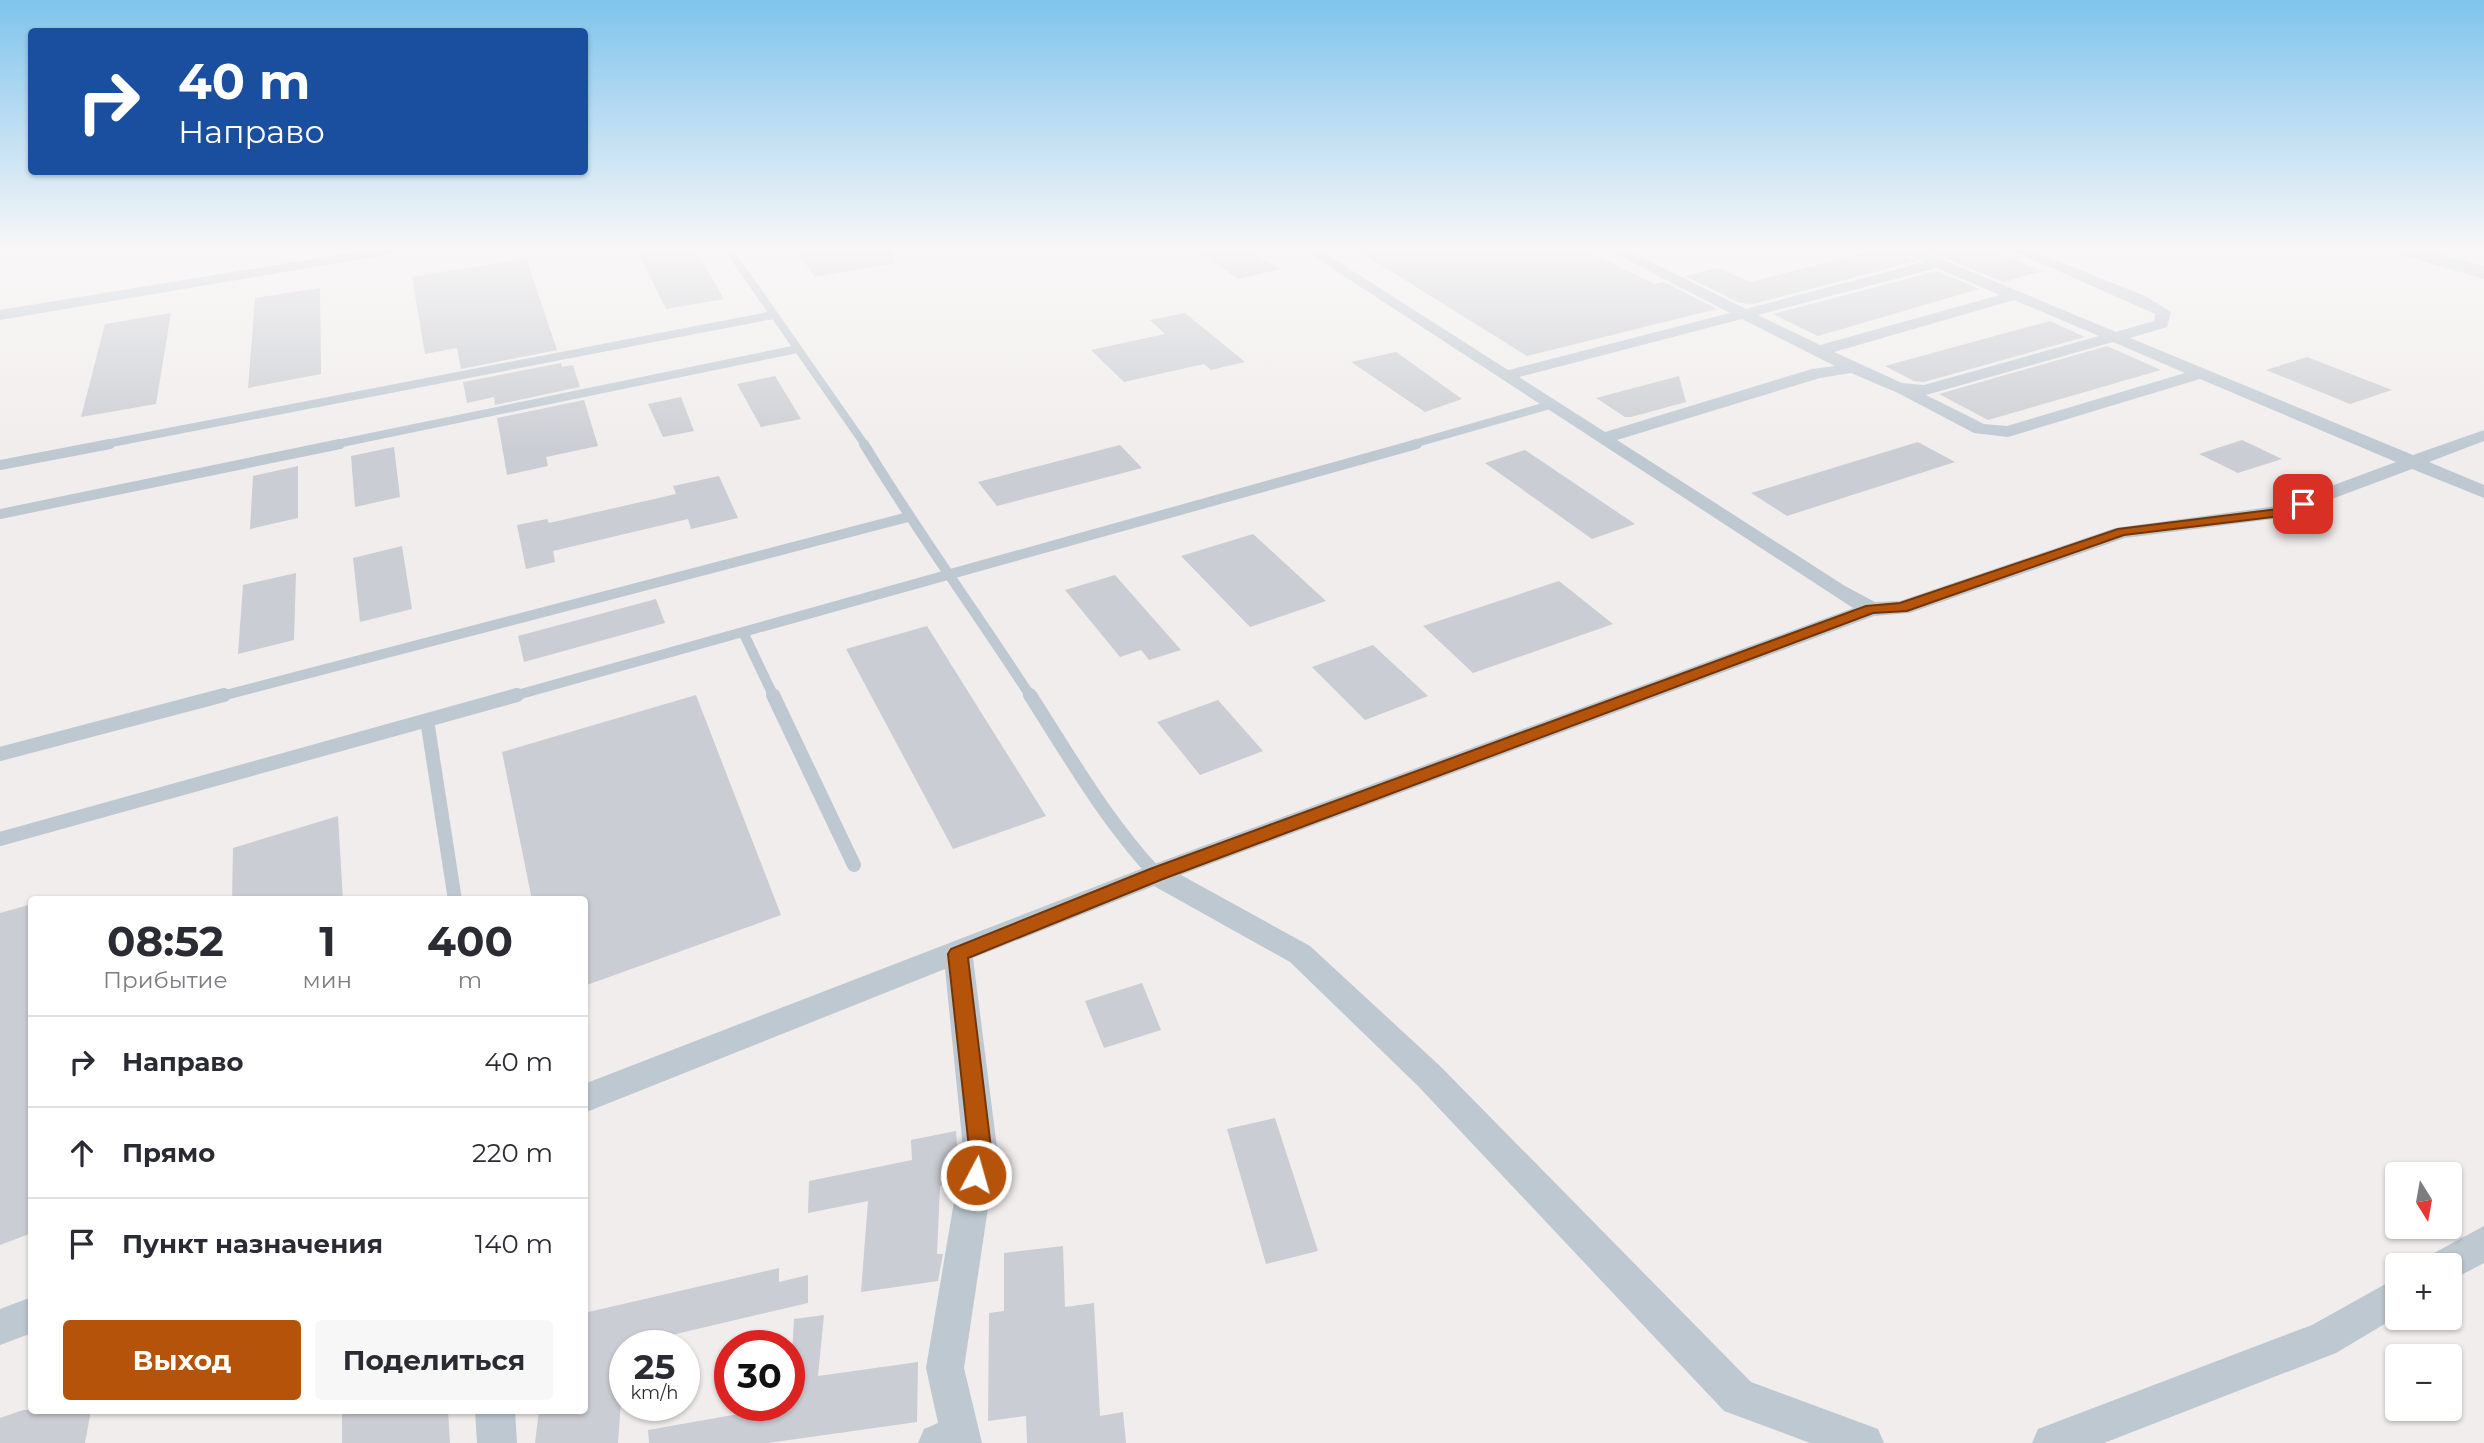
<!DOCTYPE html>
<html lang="ru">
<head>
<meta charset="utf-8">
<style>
  body { margin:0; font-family:Montserrat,sans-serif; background:#f7f7f7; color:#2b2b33; height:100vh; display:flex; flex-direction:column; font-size:26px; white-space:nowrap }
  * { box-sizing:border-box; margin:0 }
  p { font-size:23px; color:#7c7c81 }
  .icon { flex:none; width:38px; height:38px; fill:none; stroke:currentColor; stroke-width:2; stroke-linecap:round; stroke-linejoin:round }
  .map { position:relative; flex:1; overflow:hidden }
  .panel { position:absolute; left:28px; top:896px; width:560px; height:518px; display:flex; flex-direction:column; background:#fff; border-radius:7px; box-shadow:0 2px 5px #0004 }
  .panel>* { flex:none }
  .guide { position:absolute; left:28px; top:28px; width:560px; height:147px; border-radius:7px; box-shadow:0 2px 5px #0004; background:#1a4fa0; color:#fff; overflow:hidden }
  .needle { width:46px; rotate:169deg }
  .fabs { position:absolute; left:2385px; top:1162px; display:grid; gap:14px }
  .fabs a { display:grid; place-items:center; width:77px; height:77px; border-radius:7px; background:#fff; box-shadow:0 2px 5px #0004; font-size:35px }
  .speed { position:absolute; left:609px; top:1330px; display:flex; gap:14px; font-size:35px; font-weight:700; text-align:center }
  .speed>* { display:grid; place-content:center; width:91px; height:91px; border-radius:50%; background:#fff; box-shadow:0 2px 5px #0004; line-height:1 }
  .speed small { font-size:18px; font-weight:400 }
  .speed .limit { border:10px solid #d22; background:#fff; color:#111 }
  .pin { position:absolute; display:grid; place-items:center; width:60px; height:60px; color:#fff; margin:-30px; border-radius:14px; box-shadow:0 4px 10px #0006 }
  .me { position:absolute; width:77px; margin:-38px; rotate:6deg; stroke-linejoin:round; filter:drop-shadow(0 0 5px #0008) }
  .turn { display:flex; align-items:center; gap:24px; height:147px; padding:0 35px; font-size:32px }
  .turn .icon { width:91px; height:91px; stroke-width:2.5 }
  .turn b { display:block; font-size:49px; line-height:60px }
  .eta { display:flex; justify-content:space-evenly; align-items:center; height:119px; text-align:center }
  .eta b { font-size:42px; font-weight:700; line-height:49px }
  .action { display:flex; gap:14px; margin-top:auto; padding:14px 35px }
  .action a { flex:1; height:80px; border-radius:7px; background:#b45309; color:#fff; font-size:28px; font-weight:700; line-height:80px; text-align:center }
  .action a+a { background:#f7f7f7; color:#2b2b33 }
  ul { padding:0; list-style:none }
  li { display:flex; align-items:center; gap:21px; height:91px; padding:0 35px; border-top:2px solid #e1e1e2 }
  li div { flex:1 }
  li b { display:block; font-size:26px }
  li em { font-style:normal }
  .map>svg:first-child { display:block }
  .building { fill:#cacdd3 }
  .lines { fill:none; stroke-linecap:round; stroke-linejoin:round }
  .lane-far2 { stroke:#bdc8d1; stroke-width:8 }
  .lane-far1 { stroke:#bdc8d1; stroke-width:10 }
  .lane { stroke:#bdc8d1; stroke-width:14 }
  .street { fill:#bdc8d1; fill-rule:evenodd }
  .secondary { fill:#bfcbd8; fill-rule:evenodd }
  .route { fill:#b45309; stroke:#753606; stroke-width:2 }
</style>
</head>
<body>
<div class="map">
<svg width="2484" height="1443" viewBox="0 0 2484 1443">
  <rect width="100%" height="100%" fill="#f1eded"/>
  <path class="building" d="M637,250H696L724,299L666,309Z
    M795,250H893L895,263L815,277Z
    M1196,250H1248L1281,269L1238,279Z
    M1357,250H1586L1654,284L1664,282L1717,309L1527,356Z
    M1877,250H1898L1917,261L1753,304L1740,303L1685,276L1718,268L1750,282Z
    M1925,250H1990L2042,271L2003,282Z
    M526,258L557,350L461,369L457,348L425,354L412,277Z
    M1937,271L1979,289L1818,336L1773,314Z
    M320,288L321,374L248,388L255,298Z
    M171,313L156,404L81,417L105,324Z
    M1185,313L1245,362L1211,370L1204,364L1124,382L1091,350L1165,334L1150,320Z
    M2050,321L2085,337L1924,382L1914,381L1885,366Z
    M2107,346L2161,370L1988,420L1939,394Z
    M1396,352L1462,399L1425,412L1351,362Z
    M2307,357L2392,390L2350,404L2266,370Z
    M561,363L562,367L573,365L580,387L495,405L494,397L467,403L463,382Z
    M775,376L801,419L761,427L737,384Z
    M1679,376L1686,402L1631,417H1625L1596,398Z
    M681,397L694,431L663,437L648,404Z
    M584,400L598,446L546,457L548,466L507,475L497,418Z
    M2242,440L2282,459L2238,473L2199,454Z
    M1918,442L1955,462L1787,516L1751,493Z
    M1120,445L1142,468L997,506L978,482Z
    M394,447L400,497L355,507L351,456Z
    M1525,450L1635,524L1592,539L1485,463Z
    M298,466V518L250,529L253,476Z
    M719,476L738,518L691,529L688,519L553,551L555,562L526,569L517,525L547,519L549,523L676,494L673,486Z
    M1253,534L1326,601L1250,627L1181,556Z
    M402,546L412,609L360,622L353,558Z
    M296,573L294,640L238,654L243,585Z
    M1115,575L1181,650L1149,660L1141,650L1120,657L1065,590Z
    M1559,581L1613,624L1473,673L1423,626Z
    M656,599L665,623L524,662L518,636Z
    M927,626L1046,816L953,849L846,649Z
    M1373,645L1428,696L1365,720L1312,667Z
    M696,695L781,915L584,986V900H532L502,752Z
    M1218,700L1263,751L1200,775L1157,722Z
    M338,816L343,900H232L233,848Z
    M32,904V1233L0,1245V913Z
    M1142,983L1161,1030L1104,1048L1085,1001Z
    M1275,1118L1318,1251L1266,1264L1227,1129Z
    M956,1131L958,1162L954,1183L940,1186L937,1254H943L938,1281L861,1292L868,1201L808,1213L809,1181L912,1160L911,1140Z
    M1063,1246L1065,1307L1094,1303L1100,1416L1123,1412L1126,1443H1027L1026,1416L988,1421L989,1313L1004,1311V1253Z
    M779,1268V1282L808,1275V1303L625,1346L618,1443H535L539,1410H584V1313Z
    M824,1315L818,1376L918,1362L917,1422L768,1443H649L648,1430L789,1405L794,1319Z
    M23,1410H91L85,1443H0V1418Z
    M342,1410H448L450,1443H342Z"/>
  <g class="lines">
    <path class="lane-far2" d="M729,250L865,445
      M101,445L773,315
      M332,445L797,349
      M1410,445L1550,405"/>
    <path class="lane-far1" d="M864,444C916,530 976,612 1031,697
      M0,465L110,444
      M0,514L340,444
      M743,632L774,697
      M218,697L908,517
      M510,697L1417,444"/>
    <path class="lane" d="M773,695L854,865
      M1030,695C1069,756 1107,822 1156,874
      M427,720L455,900
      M0,754L224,695
      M0,839L517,695"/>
    <path class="street" d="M367,250H398L391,254L0,320V310Z
      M1304,250H1320L1508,370L1730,313L1609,250H1627L1746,309L1924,262L1900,250H1919L2116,332L2154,321L2155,314L2011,250H2030L2145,296L2171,312L2167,327L2130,338L2413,455L2484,430V441L2429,462L2484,485V498L2412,469L2281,518L2125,538L1910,613L1874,616L1181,875L1310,946L1440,1066L1751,1382L1878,1429L1884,1443H1810L1724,1411L1418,1086L1290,962L1154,886L973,958L997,1148L964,1368L982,1443H918L924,1429L938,1423L926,1368L963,1148L945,969L584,1113V1084L1146,867L1853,608ZM1937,268L2000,295L1820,345L1758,315ZM2014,300L2099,336L1924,385L1902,383L1834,352ZM1742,319L1835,366L1812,369L1605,432L1519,377ZM2113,342L2185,373L2007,426L1984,424L1926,395ZM1851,373L1898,393L1974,433L2008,437L2200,379L2396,462L2277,506L2115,528L1900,601L1875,602L1845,586L1617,440L1820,378Z
      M2484,1226V1263L2450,1281V1265H2429L2434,1253Z
      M2398,1277V1316L2336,1353L2104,1443H2032L2038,1429L2312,1325Z
      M32,1297V1333L0,1345V1309Z
      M475,1410H515L517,1443H477Z"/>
    <path class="secondary" d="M2395,250H2426L2484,266V279L2398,254Z"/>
  </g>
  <linearGradient id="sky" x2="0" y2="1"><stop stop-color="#7fc4ec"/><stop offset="0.55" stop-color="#f9f7f7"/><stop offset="1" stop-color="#f9f7f7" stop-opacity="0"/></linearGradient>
  <rect width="2484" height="452" fill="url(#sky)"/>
  <path class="route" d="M2303,500L2307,501V507L2281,516L2124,535L1907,611L1873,613L1163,879L968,958L991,1148L984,1182L976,1185L968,1182L965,1175L969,1148L948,954L951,949L1150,869L1866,606L1900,603L2118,529L2278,509Z"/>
</svg>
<div class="fabs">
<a><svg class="needle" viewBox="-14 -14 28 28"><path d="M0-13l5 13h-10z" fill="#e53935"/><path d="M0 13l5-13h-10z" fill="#7c7c81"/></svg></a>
<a>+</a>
<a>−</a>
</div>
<div class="speed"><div>25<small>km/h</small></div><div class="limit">30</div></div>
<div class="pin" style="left:2303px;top:504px;background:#d93025"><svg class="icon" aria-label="arrive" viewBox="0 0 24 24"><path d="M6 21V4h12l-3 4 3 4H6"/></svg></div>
<svg class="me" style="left:976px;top:1175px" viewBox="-20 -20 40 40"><circle r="17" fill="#b45309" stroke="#fff" stroke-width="3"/><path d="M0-11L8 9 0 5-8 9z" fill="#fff"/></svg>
<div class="guide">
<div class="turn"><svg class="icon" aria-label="right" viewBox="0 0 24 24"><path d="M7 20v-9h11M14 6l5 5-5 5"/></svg><div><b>40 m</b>Направо</div></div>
</div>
<section class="panel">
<div class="eta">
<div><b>08:52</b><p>Прибытие</p></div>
<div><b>1</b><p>мин</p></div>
<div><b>400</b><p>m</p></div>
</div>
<ul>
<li><svg class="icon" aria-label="right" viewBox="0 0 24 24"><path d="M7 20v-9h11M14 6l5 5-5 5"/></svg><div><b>Направо</b></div><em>40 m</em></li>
<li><svg class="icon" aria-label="ahead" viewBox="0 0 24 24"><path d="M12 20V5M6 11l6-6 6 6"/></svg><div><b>Прямо</b></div><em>220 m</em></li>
<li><svg class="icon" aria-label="arrive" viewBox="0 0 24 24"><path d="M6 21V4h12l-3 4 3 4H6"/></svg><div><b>Пункт назначения</b></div><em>140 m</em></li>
</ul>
<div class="action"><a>Выход</a><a>Поделиться</a></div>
</section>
</div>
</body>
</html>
